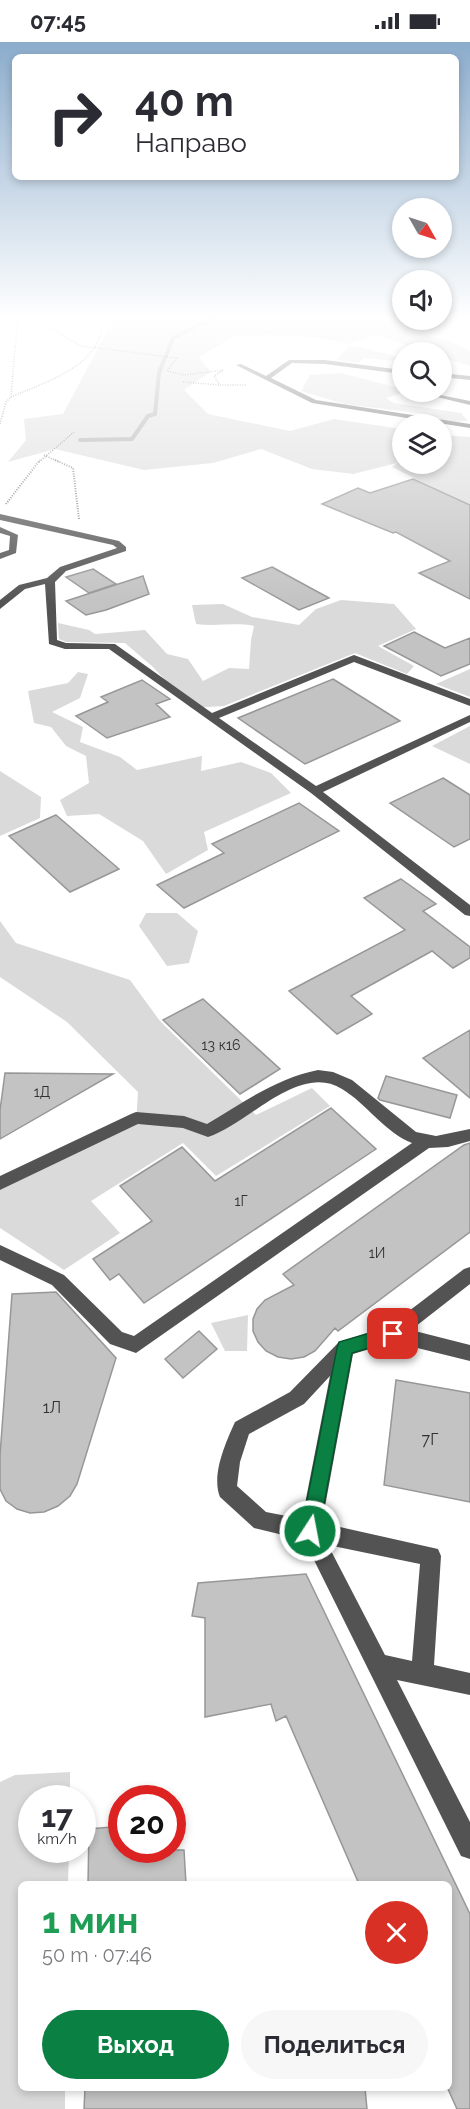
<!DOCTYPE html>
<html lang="ru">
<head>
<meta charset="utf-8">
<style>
  body { margin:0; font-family:Raleway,sans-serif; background:#f7f7f7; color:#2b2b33; height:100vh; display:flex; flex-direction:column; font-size:22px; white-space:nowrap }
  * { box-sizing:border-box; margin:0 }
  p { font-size:20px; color:#7c7c81 }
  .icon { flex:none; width:33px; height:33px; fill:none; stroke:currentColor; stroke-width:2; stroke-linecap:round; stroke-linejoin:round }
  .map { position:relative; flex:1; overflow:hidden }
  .sheet { position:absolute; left:18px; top:1839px; width:434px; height:210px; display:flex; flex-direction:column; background:#fff; border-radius:9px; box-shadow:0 3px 9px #0003 }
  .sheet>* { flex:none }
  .top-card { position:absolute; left:12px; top:12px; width:447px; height:126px; border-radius:9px; box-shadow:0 3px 9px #0003; background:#fff; color:#2b2b33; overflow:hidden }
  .needle { width:39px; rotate:129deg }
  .fabs { position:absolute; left:392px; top:156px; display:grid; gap:12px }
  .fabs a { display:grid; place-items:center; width:60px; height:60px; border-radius:50%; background:#fff; box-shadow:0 3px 9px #0003; font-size:30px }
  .speed { position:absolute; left:18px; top:1743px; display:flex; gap:12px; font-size:30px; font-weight:700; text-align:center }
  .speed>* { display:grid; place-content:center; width:78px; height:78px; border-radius:50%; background:#fff; box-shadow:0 3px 9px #0003; line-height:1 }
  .speed small { font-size:15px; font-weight:400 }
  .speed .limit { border:9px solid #d22; background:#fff; color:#111 }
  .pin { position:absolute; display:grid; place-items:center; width:51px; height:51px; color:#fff; margin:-26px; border-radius:12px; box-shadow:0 3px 9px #0006 }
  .me { position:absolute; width:66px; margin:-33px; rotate:11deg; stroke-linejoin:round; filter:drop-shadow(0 0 4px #0008) }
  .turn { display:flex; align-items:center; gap:21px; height:126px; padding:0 24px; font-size:27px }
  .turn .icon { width:78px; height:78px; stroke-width:2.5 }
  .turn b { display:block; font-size:42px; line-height:51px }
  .round { display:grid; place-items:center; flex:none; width:63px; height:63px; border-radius:32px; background:#f7f7f7 }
  .head { display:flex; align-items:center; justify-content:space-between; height:102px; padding:0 24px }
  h1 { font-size:36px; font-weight:700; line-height:45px; color:#1e9e55 }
  .primary-button { display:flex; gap:12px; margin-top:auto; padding:12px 24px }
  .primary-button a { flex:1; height:69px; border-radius:36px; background:#0b8043; color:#fff; font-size:24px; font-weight:700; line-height:69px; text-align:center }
  .primary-button a+a { background:#f7f7f7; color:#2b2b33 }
  .status { display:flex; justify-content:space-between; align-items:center; height:42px; padding:0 30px; background:#fff; direction:ltr }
  .status svg { height:16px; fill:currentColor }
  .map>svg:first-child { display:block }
  .green { fill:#dadada }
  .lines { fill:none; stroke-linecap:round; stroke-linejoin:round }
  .stream { stroke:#a1a1a1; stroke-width:4 }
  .building { fill:#c3c3c3; stroke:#979797; stroke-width:1.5 }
  .path-far1 { stroke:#757575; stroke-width:1.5; stroke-dasharray:1 1.5; stroke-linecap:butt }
  .path { stroke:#757575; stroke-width:2; stroke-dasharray:1 1.5; stroke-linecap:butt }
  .minor { fill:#535353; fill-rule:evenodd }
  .route { fill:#0b8043; stroke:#07532c; stroke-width:1.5 }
  .labels { text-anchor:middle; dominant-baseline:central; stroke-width:6; stroke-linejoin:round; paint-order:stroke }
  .number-label { font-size:14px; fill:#313131 }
  .near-number-label { font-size:16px; fill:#313131 }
</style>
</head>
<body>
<div class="status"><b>07:45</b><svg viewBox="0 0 49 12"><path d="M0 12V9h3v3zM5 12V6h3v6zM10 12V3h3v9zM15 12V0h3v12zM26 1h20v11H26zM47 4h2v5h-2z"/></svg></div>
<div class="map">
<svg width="470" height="2067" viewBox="0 0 470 2067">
  <rect width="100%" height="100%" fill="#fff"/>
  <path class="green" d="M112,273H402V278H418L411,289L452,300L470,309V324L441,315V310H425L377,293L348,302L317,295L267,293L234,294L199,315L211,330L184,348L208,372L290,389L334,377L402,387V422H441V393L470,395V464L392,425L397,421L353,432L312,427L261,407L213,421L144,428L55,407L8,420L26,398L24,377L63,372L113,278Z
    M349,304L361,305L398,315L396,319L364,316L358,321L337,318Z
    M341,331L402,347V350H405L386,356L394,361L461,371L468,379L449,380L425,372L344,362L301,349L310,333Z
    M341,558L394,562L416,587L378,604L414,624L407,632L355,611L224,664L191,666L153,625L125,601L66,600L59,597L58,581L89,588L95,592L145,588L167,612L188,617L203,639L229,626L249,627L251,598L254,584C235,580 215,585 196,582L192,563L223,562L252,575L299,583L316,567Z
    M470,627V655L436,642Z
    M78,630L88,632L80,656L52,670L83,685L80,700L120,715L137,728L202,714L201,729L241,720L271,731L291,751L204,790L208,808L166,832L143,799L99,772L67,774L60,758L89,741L86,714L66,704L51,685L34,681L28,649L68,641Z
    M470,684V722L432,704Z
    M0,729L41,755L40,776L0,794Z
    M146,871H177L198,889L189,921L167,924L139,884Z
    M0,879L16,901L130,938L160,979L256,1073L312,1046L330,1064L216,1134L183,1101L91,1159L120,1191L64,1228L0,1186V1148L136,1083L138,1050L67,980L0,935Z
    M248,1273L247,1309H225L211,1281Z
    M70,1730V1756H32V1808H69L68,1842H21V2046H65V2067H0V1740L15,1733Z"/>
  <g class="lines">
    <path class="stream" d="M80,398L132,397L148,374L155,372L159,331L173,296L219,273"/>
  </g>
  <path class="building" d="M413,437L470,463V557L419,531L450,519L396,490L393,491L322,462L358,446L370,451Z
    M272,525L329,556L299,568L242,536Z
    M93,527L116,542L89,551L66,535Z
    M143,534L149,552L106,568L86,573L66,559Z
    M414,590L445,606L470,596V622L441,634L384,604Z
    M333,637L400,679L305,722L238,676Z
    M142,638L170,657L156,662L170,675L107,696L76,674L108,660L101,655Z
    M443,736L470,753V797L454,805L390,761Z
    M299,761L339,789L184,866L157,843L224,811L212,802Z
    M56,773L119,827L70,850L9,794Z
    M401,837L436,862L423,869L470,905V916L453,926L432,909L351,954L372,972L337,992L289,949L405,888L364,856Z
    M203,957L280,1027L240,1052L163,978Z
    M470,988V1056L423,1016Z
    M5,1031L113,1032L0,1097V1068Z
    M386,1034L457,1053L450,1076L380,1058L378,1056Z
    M331,1066L376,1107L144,1261L119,1232L110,1238L93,1217L152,1179L120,1144L182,1105L215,1139Z
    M470,1101V1190L338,1289L335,1286L315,1309L304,1315L291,1317L278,1315L266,1309L258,1300L253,1289V1277L257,1267L265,1258L294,1243L283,1232L464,1103Z
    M56,1250L116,1316L77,1442L70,1454L58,1464L44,1470L30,1471L17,1467L6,1459L0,1447V1413L12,1252Z
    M199,1289L217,1307L183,1336L165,1317Z
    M396,1338L470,1351V1460L384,1443Z
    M306,1532L470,1872V2067H457L448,2047V1842H359L286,1674L276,1679L271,1662L205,1675V1576L192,1574L198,1541Z
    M122,1784V1808H184L186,1842H88L89,1787Z
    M85,2046H365L367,2067H84Z"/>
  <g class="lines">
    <path class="path-far1" d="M40,273L43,282L81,304L177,316L167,329L185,333L224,328
      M449,276L470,284
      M222,329L214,334L220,343H246
      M183,340L220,343
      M11,355C45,340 109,322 101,273
      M0,382L6,360L11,355L18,273
      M44,413L59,420
      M39,420L74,390"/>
    <path class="path" d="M55,418L73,426L79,477
      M6,462L40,418"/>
    <path class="minor" d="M289,318H325L402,328V332L325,322L292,321L271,336L316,358L470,382V386L312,361L236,323L241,322L266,334Z
      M441,331L470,334V338L441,335Z
      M416,350H426L470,359V363Z
      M0,472L119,499L126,505V509L66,529L55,540L57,598L66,601L115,602L212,671L354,613L470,657V664L354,620L219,676L316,744L470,673V680L323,750L470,863V874L465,873L311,751L109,607H65L49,602L45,542L25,547L0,567V558L19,543L47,536L60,525L117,506L113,503L0,478Z
      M0,485L18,493L16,511L0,517V511L9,508L10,494L0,491Z
      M318,1028L333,1030L352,1038L416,1090L436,1094L470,1087V1099L448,1105L429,1106L136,1311L110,1302L52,1243L0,1218V1203L64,1233L122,1290L134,1294L412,1101C384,1090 367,1062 342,1047C299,1020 247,1083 208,1095L183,1086L138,1082L0,1148V1134L131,1072L136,1070L184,1074L207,1082C242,1061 277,1036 318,1028Z
      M470,1225V1242L411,1288L470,1303V1319L393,1300L353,1312L322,1481L438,1507L441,1514L434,1623L470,1631V1653L397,1638L470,1780V1817L461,1814L304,1498L254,1486L220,1455C211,1433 226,1400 235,1380L290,1350L339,1300L388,1285L464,1227ZM330,1334L302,1477L266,1470L237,1444L240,1420L249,1392L304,1362ZM328,1503L420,1522L412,1619L385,1613Z"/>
  </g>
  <linearGradient id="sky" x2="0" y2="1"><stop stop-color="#8baccc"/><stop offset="0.49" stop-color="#fff"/><stop offset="1" stop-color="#fff" stop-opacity="0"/></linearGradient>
  <rect width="470" height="562" fill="url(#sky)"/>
  <path class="route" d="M393,1284L399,1286L401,1292L399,1297L352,1311L319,1489L316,1495L310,1498L303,1495L301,1489L337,1306L339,1300Z"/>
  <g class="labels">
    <g class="number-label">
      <text x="221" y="1003">13 к16</text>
      <text x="42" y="1050">1Д</text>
      <text x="241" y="1159">1Г</text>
      <text x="377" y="1211">1И</text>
    </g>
    <g class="near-number-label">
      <text x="52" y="1365">1Л</text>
      <text x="430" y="1397">7Г</text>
    </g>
  </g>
</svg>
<div class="fabs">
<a><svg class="needle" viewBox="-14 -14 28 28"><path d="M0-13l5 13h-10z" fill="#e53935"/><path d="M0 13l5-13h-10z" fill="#7c7c81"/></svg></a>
<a><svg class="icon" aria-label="sound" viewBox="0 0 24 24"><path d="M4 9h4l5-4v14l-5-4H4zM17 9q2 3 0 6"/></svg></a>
<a><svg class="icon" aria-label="search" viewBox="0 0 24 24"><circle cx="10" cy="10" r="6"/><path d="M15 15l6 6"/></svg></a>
<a><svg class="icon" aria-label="layers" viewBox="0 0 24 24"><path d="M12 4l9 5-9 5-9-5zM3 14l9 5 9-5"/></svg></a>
</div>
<div class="speed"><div>17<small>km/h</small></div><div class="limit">20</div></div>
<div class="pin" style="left:393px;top:1292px;background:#d93025"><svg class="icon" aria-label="arrive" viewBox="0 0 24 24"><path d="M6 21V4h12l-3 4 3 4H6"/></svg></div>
<svg class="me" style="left:310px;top:1489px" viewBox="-20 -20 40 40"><circle r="17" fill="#0b8043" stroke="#fff" stroke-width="3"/><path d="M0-11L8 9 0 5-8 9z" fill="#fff"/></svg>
<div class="top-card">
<div class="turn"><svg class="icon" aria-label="right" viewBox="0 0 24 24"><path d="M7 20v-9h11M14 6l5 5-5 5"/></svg><div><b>40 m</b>Направо</div></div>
</div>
<section class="sheet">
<div class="head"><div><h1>1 мин</h1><p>50 m · 07:46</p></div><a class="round" style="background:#d93025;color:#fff"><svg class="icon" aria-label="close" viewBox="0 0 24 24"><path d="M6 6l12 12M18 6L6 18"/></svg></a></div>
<div class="primary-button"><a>Выход</a><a>Поделиться</a></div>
</section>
</div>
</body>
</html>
